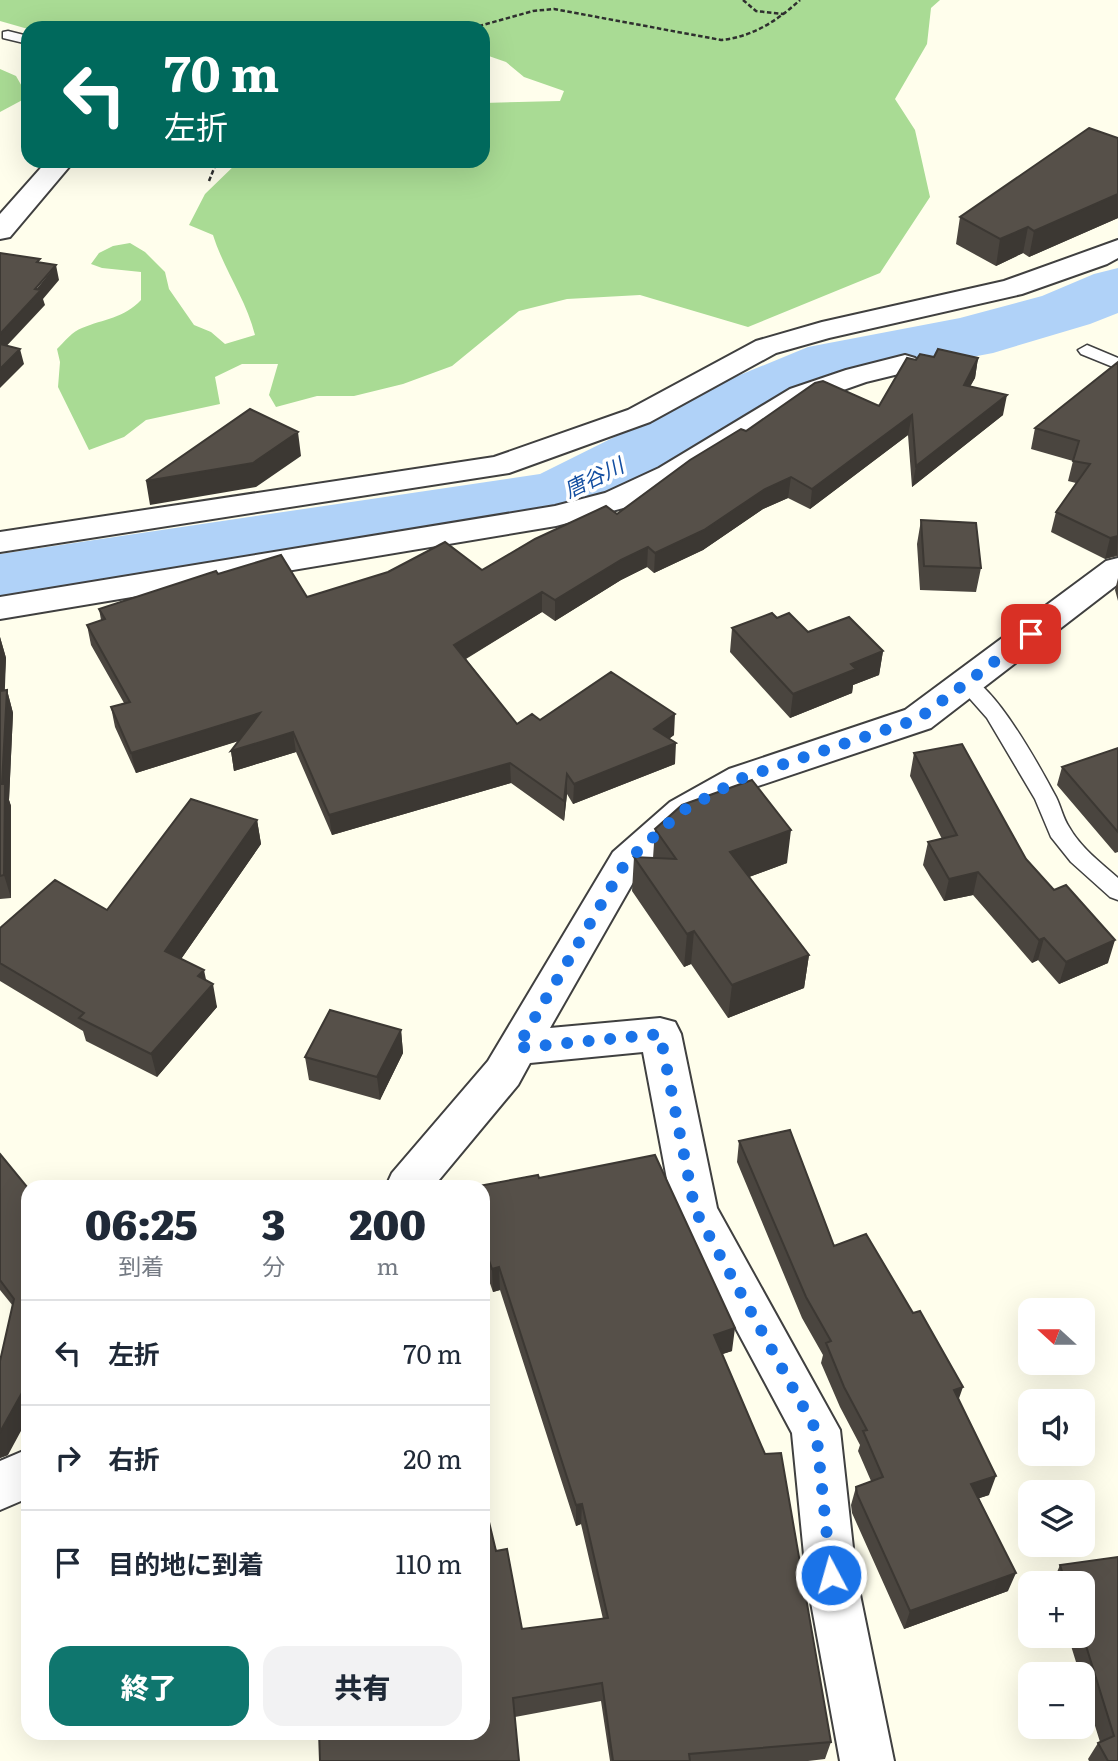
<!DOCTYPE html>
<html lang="ja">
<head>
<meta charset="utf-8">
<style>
  body { margin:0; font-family:Literata,"Noto Sans JP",serif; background:#f2f2f3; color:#1f2937; height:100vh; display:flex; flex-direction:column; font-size:26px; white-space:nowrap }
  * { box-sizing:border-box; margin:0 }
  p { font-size:23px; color:#747a83 }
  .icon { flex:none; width:38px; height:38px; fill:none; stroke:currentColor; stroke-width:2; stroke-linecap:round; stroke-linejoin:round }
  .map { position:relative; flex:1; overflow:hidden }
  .side { position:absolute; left:21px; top:1180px; width:469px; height:560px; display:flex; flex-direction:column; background:#fff; border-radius:21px; box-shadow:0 7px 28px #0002 }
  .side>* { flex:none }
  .banner { position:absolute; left:21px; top:21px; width:469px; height:147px; border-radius:21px; box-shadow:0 7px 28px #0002; background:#00695c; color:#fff; overflow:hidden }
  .needle { width:46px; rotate:291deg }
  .fabs { position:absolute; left:1018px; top:1298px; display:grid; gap:14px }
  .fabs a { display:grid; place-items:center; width:77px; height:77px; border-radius:14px; background:#fff; box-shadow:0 7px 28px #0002; font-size:35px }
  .pin { position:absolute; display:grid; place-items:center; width:60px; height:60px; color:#fff; margin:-30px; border-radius:14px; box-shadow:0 4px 10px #0006 }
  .me { position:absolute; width:77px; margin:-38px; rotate:354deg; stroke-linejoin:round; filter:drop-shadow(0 0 5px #0008) }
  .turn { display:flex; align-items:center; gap:24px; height:147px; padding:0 28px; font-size:32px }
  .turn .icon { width:91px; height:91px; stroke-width:2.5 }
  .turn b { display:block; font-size:49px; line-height:60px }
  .eta { display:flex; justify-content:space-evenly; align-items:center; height:119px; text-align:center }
  .eta b { font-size:42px; font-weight:800; line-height:49px }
  .cta { display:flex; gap:14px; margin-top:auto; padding:14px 28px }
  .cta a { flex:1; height:80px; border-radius:21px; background:#0f766e; color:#fff; font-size:28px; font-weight:800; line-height:80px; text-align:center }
  .cta a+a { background:#f2f2f3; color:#1f2937 }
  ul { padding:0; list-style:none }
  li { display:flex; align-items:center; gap:21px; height:105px; padding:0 28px; border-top:2px solid #e0e1e3 }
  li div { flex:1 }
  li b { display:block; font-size:26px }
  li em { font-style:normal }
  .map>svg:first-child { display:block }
  .forest { fill:#a9db94 }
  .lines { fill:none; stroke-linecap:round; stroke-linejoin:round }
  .river { fill:#b0d2f8; fill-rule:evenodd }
  .service-casing { stroke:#404040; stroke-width:3 }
  .minor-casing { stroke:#404040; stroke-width:4 }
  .tertiary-casing { stroke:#404040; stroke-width:4 }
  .path { stroke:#2f2f2f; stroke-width:2.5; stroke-dasharray:4.5 2.5; stroke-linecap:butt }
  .service { fill:#fff; fill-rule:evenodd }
  .minor { fill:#fff; fill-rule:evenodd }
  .tertiary { fill:#fff; fill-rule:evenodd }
  .wall { fill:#4a453f }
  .shaded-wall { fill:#3c3833 }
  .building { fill:#565049; stroke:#3c3833; stroke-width:2 }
  .route { stroke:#1a73e8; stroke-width:12; stroke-dasharray:0 21.6 }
  .labels { text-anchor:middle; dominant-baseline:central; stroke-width:7; stroke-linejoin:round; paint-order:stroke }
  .water-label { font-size:21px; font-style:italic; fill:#134ea1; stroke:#fff }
</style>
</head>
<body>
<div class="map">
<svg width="1118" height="1761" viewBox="0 0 1118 1761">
  <rect width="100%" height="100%" fill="#fffeec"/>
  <path class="forest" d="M0,0H940L931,8L927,44L895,99L915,130L930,197L880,273L748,327L640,295L567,299L519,311L452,366L403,384L354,396H317L276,407L269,395L278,364H242L215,377L220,404L146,420L124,437L89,450L58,387L60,362L57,349C64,342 73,331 82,328C104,319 124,318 141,300V272L102,268L91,264L99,253L113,246L130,243L145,252L165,272L169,289L194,325L211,332L225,344L255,335C246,299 224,270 213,235L189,225L205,194L239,161H483V103L560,101L564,91L524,77L506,62L483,54V28L28,29L0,21Z
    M0,69L16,76L28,97L0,112Z"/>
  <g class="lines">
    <path class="river" d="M1118,268V313L1090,324L993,353L851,380L785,407L586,510L559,517L0,606V554L540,474L735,377L808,347L960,318L1042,296L1094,274Z"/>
    <g class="service-casing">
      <path id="service" d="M8,31L28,36V44L3,38V32Z
        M1087,345L1118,358V369L1081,354L1078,350Z
        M966,676C995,684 1041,769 1056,797C1061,807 1063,818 1069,827C1080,847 1101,863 1118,878V900L1110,897L1071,862L1051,837L1035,799L987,718L956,683L959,678Z"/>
    </g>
    <g class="minor-casing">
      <path id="minor" d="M47,161H74L10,237L0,239V214Z
        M905,355L915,358L920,364L915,370L866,382L812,401L681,482L627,507L556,526L0,619V597L555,506L605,493L659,468L790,389L846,370Z
        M1118,558V584L931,728L755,787L696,820L639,872L550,1028L660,1018L675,1022L681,1034L717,1208L840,1430L856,1575L894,1761H840L806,1575L792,1433L673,1211L643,1052L530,1063L518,1085L434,1186H386L392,1173L488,1061L613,852L670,802L729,769L905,710L1106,561Z
        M28,1449V1498L0,1510V1461Z"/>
    </g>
    <g class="tertiary-casing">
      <path id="tertiary" d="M1118,240V258L1107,264L1022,294L829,338L776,353L650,422L509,473L0,552V532L494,457L628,410L756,341L822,322L1004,281Z"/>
    </g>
    <path class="path" d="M743,0L756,11L784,14
      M472,28L533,11L554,9L721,40C752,37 777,21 800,0
      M209,181L217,161"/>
    <use href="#service" class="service"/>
    <use href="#minor" class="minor"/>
    <use href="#tertiary" class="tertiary"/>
  </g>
  <path class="wall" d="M1118,138V218L1029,257L1023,253L996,266L956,244L960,217Z
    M934,357L978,358L975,378L970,386L1003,415L912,487L908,435L810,509L788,498L763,509L703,550L654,573L647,567L621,580L555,621L542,612L466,659L517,724L540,720L674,735L669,739L675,764L573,804L567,794L564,821L511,783L332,835L296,752L234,771L231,751L239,741L136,773L115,727L111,707L124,703L91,645L87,625L101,620L99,609L218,574L307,597L482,570L617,514L746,431L879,406L916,360Z
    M1118,362V556L1105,559L1051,532L1056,512L1076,483L1068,481L1073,461L1031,449L1035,428Z
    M921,520L981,568L976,592L920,590L917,544Z
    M1118,578V601L1115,590Z
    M777,618L808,632L883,651L879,675L853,685L852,693L790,718L730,652L732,628Z
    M0,637L6,658L4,690H7L13,713L9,800L11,806V898L0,899Z
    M1118,748V852L1115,853L1057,785L1062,767Z
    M914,753L1026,859L1108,963L1059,984L1038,960L1032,963L973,895L944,901L923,865L928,842L942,839L910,776Z
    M257,820L261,844L181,959L206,981L217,1007L157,1077L86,1041L83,1031L0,981V928L107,910Z
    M655,829L787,863L749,877L809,955L804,988L728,1018L691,964L684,967L632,891L634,857L653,858Z
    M401,1030L403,1053L380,1100L309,1080L305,1057Z
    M739,1141L834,1246L959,1399L989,1495L979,1498L1008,1591L904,1629L852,1513L851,1505L856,1487L871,1481L858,1451L860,1445L840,1407L821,1363L823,1355L802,1318L737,1162Z
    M0,1154L28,1188L8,1455L0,1458V1361L13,1306L0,1290Z
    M539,1178L732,1351L722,1354L831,1742L825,1759L808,1761H610L601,1701L515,1717L496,1551L522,1629L603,1619L581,1524L576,1526L500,1290L493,1292L485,1269L483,1259V1186Z
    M1118,1557V1761H1089L1088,1759L1098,1743L1100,1742L1083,1687V1675H1080L1068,1636H1083V1584H1052L1060,1565Z"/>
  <path class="shaded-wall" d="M1118,194V218L1029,257L1034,231Z
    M1028,227L1023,253L996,266L1000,239Z
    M56,265L59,280L43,299L45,305L0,353V334Z
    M20,349L24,364L0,388V369Z
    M978,358L975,378L960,405L964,385Z
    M1007,395L1003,415L912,487L916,466Z
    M912,415L908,435L810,509L812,489Z
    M298,432L301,456L256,487L150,505L146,481Z
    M791,477L788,498L763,509L703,550L654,573L655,553L765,489Z
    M1118,536L1117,555L1105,559L1110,538Z
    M648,547L647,567L621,580L555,621V600L621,560Z
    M542,592V612L455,665L454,645Z
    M0,637L6,658L4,714L0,701Z
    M883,651L879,675L853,685L852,693L790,718L793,694L851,664Z
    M7,690L13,713L9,800L11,806V898L4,875L2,784Z
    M260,713L263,733L136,773L131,753Z
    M675,714L674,735L653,750L654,729Z
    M293,732L296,752L234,771L231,751Z
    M676,743L675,764L573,804L574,784Z
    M510,763L511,783L332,835L329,815Z
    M567,774V794L564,821V801Z
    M257,820L261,844L170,975L165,951Z
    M791,830L787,863L727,885L730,852Z
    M978,872L973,895L944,901L949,879Z
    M694,931L691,964L684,967L687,934Z
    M1044,938L1038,960L1032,963L1039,940Z
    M1115,940L1108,963L1059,984L1066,962Z
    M809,955L804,988L728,1018L732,985Z
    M204,970L208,989L213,984L217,1007L157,1077L151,1054L198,976Z
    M401,1030L403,1053L380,1100L377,1077Z
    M499,1267L500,1290L493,1292L492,1269Z
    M735,1328L732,1351L711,1358L714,1335Z
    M28,1382V1418L8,1455L0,1458V1432Z
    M963,1387L956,1407L954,1390Z
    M996,1476L989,1495L965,1503L971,1484Z
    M582,1504L581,1524L576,1526V1505Z
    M1016,1573L1008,1591L904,1629L910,1611Z"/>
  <path class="building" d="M1089,128L1118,138V194L1034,231L1028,227L1000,239L960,217Z
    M0,253L40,259L37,262L56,265L35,289L41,290L0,334Z
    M0,344L20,349L0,369Z
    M938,349L978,358L964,385L1007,395L916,466L912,415L812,489L791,477L765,489L704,530L655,553L648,547L621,560L555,600L542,592L454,645L517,724L532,714L540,720L611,672L675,714L654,729L676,743L574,784L567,774L564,801L510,763L329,815L293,732L231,751L260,713L131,753L111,707L130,702L87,625L105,619L99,609L216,571L218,574L281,555L307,597L388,572L445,542L482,570L535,539L606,506L617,514L690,460L741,429L746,431L815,383L823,381L879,406L907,358L916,360L920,354L934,357Z
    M1118,362V536L1110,538L1056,512L1090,464L1073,461L1079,441L1035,428Z
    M250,409L298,432L253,463L146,481Z
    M921,520L976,523L981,568L924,566Z
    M772,613L777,618L789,613L808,632L849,617L883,651L851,664L856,669L793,694L732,628Z
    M7,690L2,784H5L4,875L0,876V691Z
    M962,744L1026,859L1054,890L1066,885L1115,940L1066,962L1044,938L1039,940L978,872L949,879L928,842L957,835L914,753Z
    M1118,748V832L1062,767Z
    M752,780L791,830L730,852L809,955L732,985L694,931L687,934L634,857L676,859L655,829L682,805Z
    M191,799L257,820L165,951L204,970L198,976L213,984L151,1054L79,1018L84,1013L0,963V928L55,880L107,910Z
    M330,1010L401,1030L377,1077L305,1057Z
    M790,1130L834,1246L866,1234L913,1313L920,1311L963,1387L954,1390L996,1476L971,1484L1016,1573L910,1611L857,1494L856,1487L883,1477L863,1431L867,1430L844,1387L826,1343L831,1341L806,1297L739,1141Z
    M0,1154L28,1188V1382L0,1432V1361L14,1299L0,1280Z
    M655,1155L735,1328L714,1335L765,1454L781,1453L831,1742L689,1754L690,1761H613L602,1683L513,1698L519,1761H320L319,1732H483V1497L496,1551L507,1549L522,1629L608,1618L582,1504L576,1505L499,1267L492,1269L484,1246L483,1186H479L538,1175L539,1178Z
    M87,1181L218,1183L264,1186H86Z
    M1118,1557V1761H1108L1098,1743L1114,1736L1083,1636V1584H1066L1060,1565Z"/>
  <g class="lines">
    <path class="route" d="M831,1575L816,1430L695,1210L660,1034L517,1048L626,862L682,811L742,778L918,719L1031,634"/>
  </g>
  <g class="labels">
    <g class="water-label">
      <text transform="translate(593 476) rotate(-26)">唐谷川</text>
    </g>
  </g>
</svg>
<div class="fabs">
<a><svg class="needle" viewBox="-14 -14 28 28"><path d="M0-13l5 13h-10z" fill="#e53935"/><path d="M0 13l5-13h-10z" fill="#747a83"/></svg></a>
<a><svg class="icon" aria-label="sound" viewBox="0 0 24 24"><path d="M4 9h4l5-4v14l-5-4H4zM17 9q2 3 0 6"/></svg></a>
<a><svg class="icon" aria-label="layers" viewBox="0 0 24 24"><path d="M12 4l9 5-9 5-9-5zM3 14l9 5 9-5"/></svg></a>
<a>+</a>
<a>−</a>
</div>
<div class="pin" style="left:1031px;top:634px;background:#d93025"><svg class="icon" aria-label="arrive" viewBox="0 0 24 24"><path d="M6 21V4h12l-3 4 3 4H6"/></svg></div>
<svg class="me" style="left:831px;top:1575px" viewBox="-20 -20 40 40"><circle r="17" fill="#1a73e8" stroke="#fff" stroke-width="3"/><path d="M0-11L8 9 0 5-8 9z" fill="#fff"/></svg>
<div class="banner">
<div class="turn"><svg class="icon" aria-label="left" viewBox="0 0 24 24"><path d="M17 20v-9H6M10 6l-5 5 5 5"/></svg><div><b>70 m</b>左折</div></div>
</div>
<section class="side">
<div class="eta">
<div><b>06:25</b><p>到着</p></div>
<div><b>3</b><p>分</p></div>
<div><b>200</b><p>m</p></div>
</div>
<ul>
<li><svg class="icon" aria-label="left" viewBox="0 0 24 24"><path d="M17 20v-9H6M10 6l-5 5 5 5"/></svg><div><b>左折</b></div><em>70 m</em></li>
<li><svg class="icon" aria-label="right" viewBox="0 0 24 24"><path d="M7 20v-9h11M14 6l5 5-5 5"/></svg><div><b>右折</b></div><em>20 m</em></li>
<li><svg class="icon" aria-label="arrive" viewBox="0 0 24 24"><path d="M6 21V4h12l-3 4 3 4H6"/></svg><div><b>目的地に到着</b></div><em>110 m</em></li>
</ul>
<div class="cta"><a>終了</a><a>共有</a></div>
</section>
</div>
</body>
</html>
